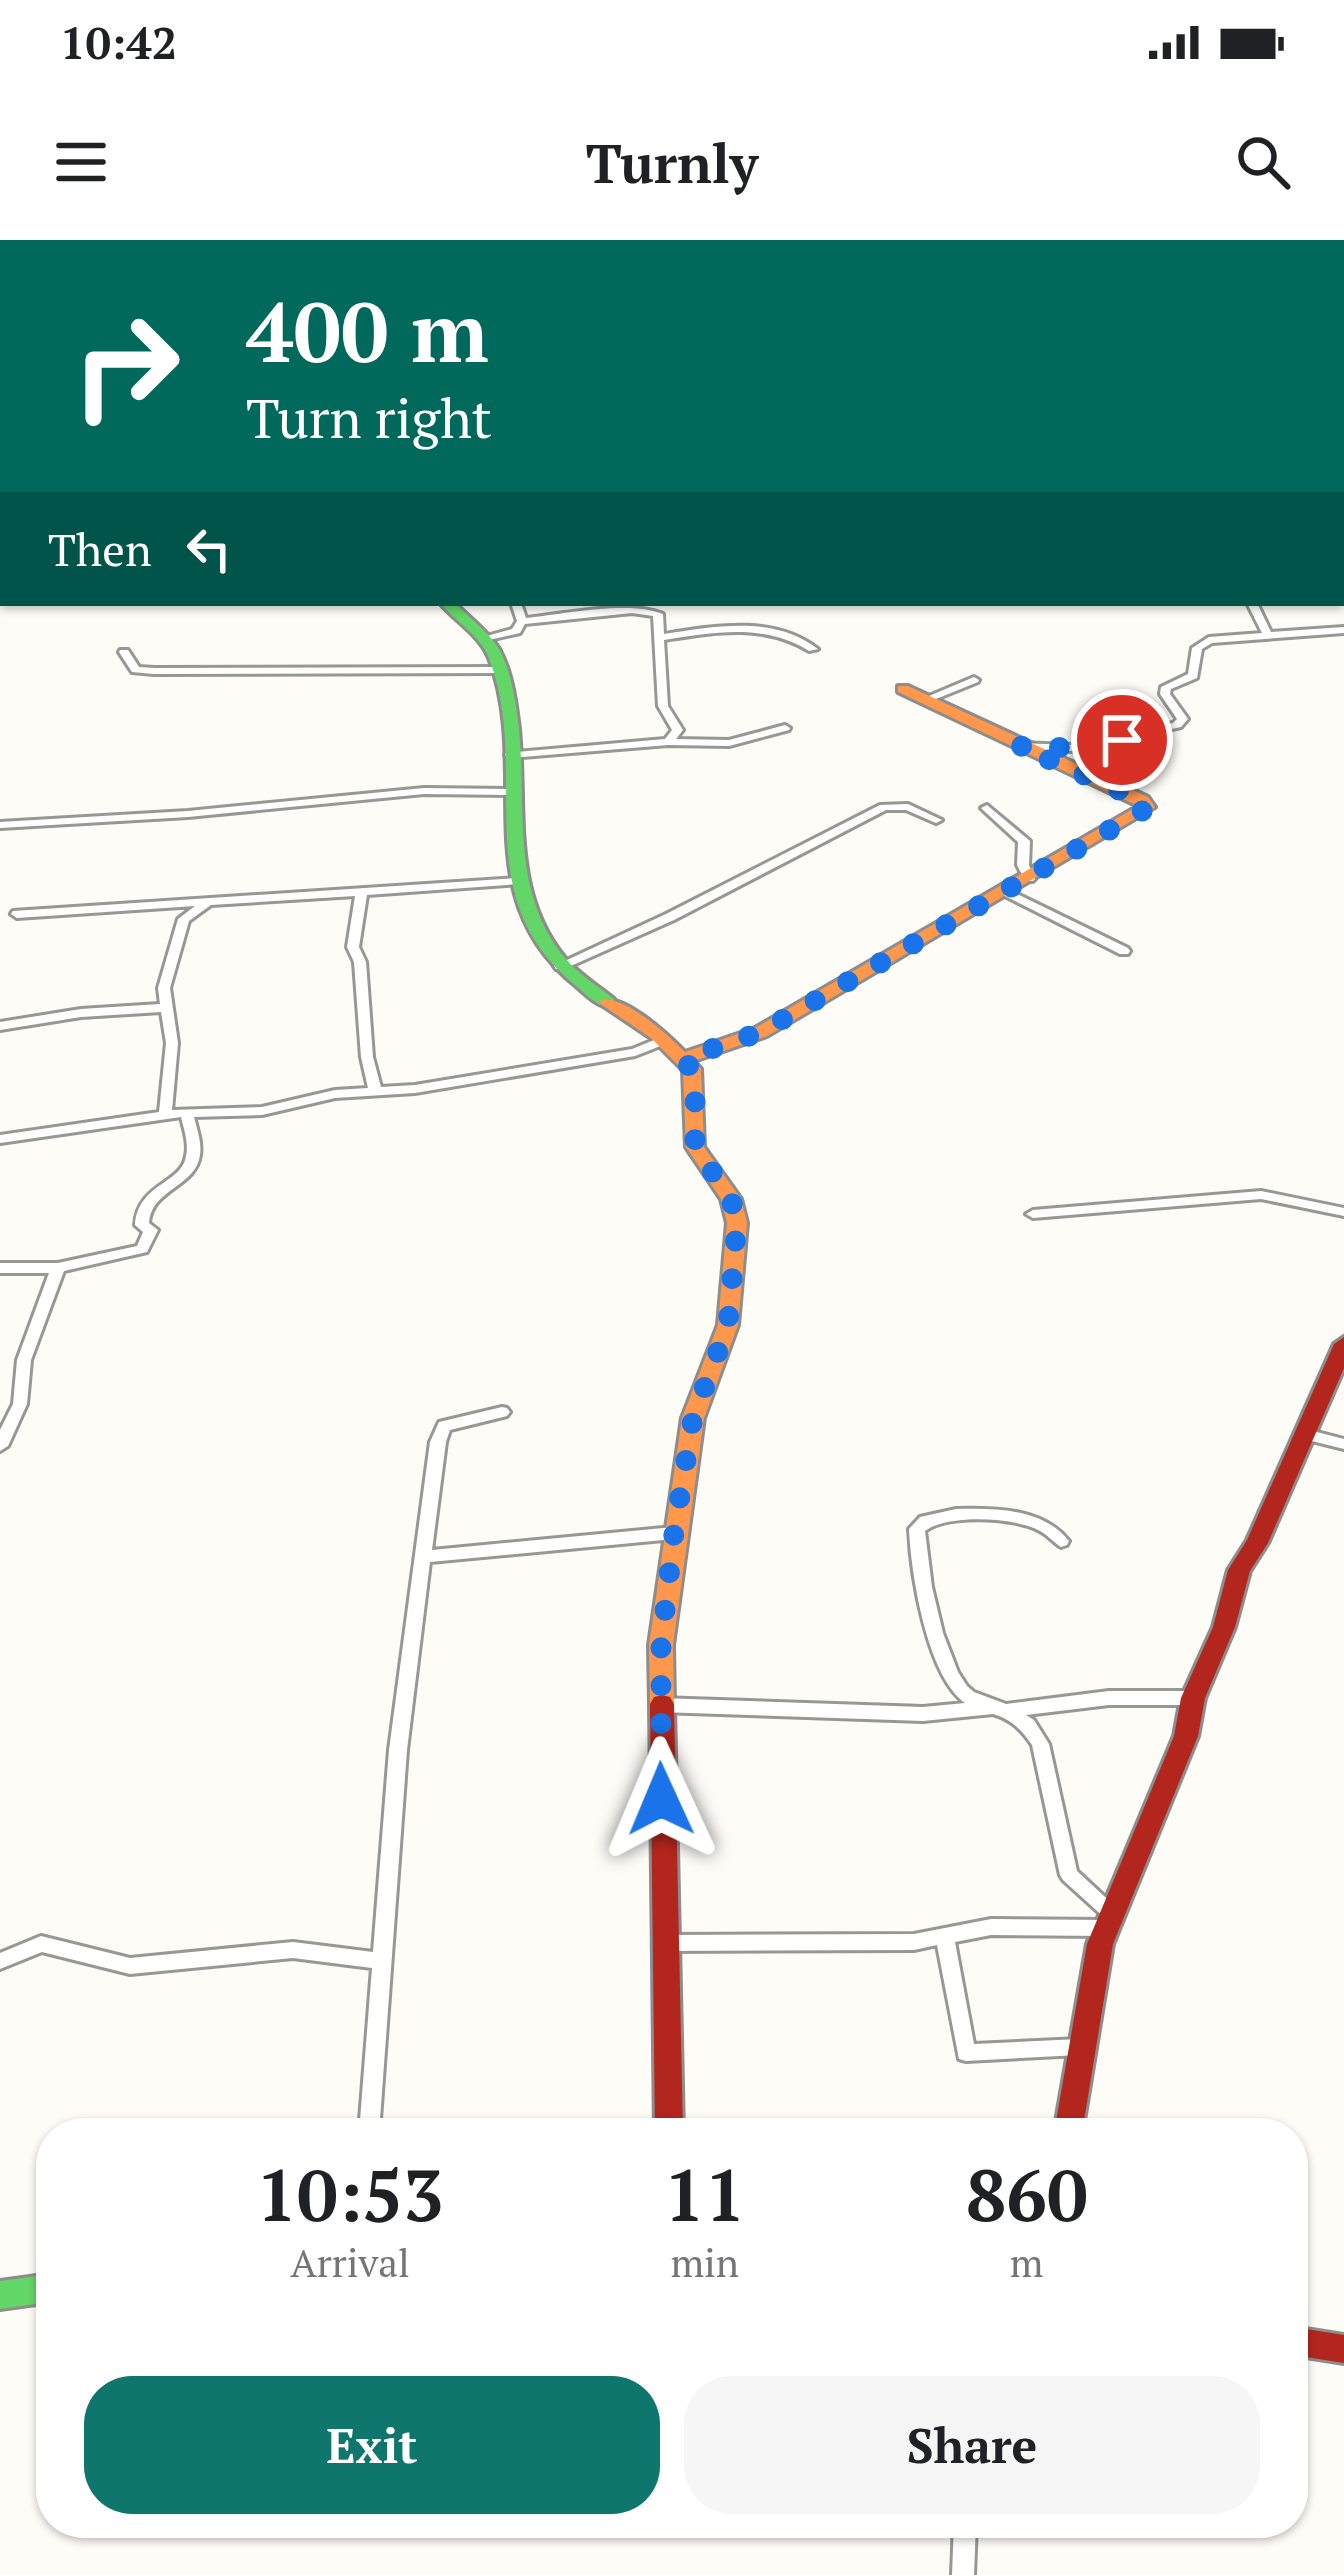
<!DOCTYPE html>
<html lang="en">
<head>
<meta charset="utf-8">
<style>
  body { margin:0; font-family:"PT Serif",serif; background:#f6f6f6; color:#202124; height:100vh; display:flex; flex-direction:column; font-size:45px; white-space:nowrap }
  * { box-sizing:border-box; margin:0 }
  p { font-size:39px; color:#757577 }
  .icon { flex:none; width:66px; height:66px; fill:none; stroke:currentColor; stroke-width:2; stroke-linecap:round; stroke-linejoin:round }
  .map { position:relative; flex:1; overflow:hidden }
  .details { position:absolute; left:36px; top:1878px; width:1272px; height:420px; display:flex; flex-direction:column; background:#fff; border-radius:48px; box-shadow:0 3px 9px #0004 }
  .details>* { flex:none }
  .top-card { position:absolute; left:0px; top:0px; width:1344px; height:366px; box-shadow:0 3px 9px #0004; background:#00695c; color:#fff; overflow:hidden }
  .pin { position:absolute; display:grid; place-items:center; width:102px; height:102px; color:#fff; margin:-51px; border:6px solid #fff; border-radius:50%; box-shadow:0 3px 12px #0007 }
  .me { position:absolute; width:132px; margin:-66px; rotate:359deg; stroke-linejoin:round; filter:drop-shadow(0 0 9px #0008) }
  .turn { display:flex; align-items:center; gap:42px; height:252px; padding:0 48px; font-size:54px }
  .turn .icon { width:156px; height:156px; stroke-width:2.5 }
  .turn b { display:block; font-size:84px; line-height:102px }
  .then { display:flex; align-items:center; height:114px; padding:0 48px; background:#0003; gap:24px; font-size:45px }
  .eta { display:flex; justify-content:space-evenly; align-items:center; height:204px; text-align:center }
  .eta b { font-size:72px; font-weight:600; line-height:84px }
  .action { display:flex; gap:24px; margin-top:auto; padding:24px 48px }
  .action a { flex:1; height:138px; border-radius:48px; background:#0f766e; color:#fff; font-size:48px; font-weight:600; line-height:138px; text-align:center }
  .action a+a { background:#f6f6f6; color:#202124 }
  .status { display:flex; justify-content:space-between; align-items:center; height:84px; padding:0 60px; background:#fff; direction:ltr }
  .status svg { height:33px; fill:currentColor }
  header { display:flex; justify-content:space-between; align-items:center; height:156px; padding:0 48px; background:#fff; font-size:54px; font-weight:600 }
  .map>svg:first-child { display:block }
  .lines { fill:none; stroke-linecap:round; stroke-linejoin:round }
  .street-casing { stroke:#979795; stroke-width:6 }
  .fast-casing { stroke:#8e8d8b; stroke-width:6 }
  .slow-casing { stroke:#8e8d8b; stroke-width:6 }
  .jam-casing { stroke:#8e8d8b; stroke-width:6 }
  .street { fill:#fffffe; fill-rule:evenodd }
  .fast { fill:#63d668; fill-rule:evenodd }
  .slow { fill:#ff974d; fill-rule:evenodd }
  .jam { fill:#b3261e; fill-rule:evenodd }
  .route { stroke:#1a73e8; stroke-width:21; stroke-dasharray:0 37.8 }
</style>
</head>
<body>
<div class="status"><b>10:42</b><svg viewBox="0 0 49 12"><path d="M0 12V9h3v3zM5 12V6h3v6zM10 12V3h3v9zM15 12V0h3v12zM26 1h20v11H26zM47 4h2v5h-2z"/></svg></div>
<header><svg class="icon" aria-label="menu" viewBox="0 0 24 24"><path d="M4 6h16M4 12h16M4 18h16"/></svg>Turnly<svg class="icon" aria-label="search" viewBox="0 0 24 24"><circle cx="10" cy="10" r="6"/><path d="M15 15l6 6"/></svg></header>
<div class="map">
<svg width="1344" height="2335" viewBox="0 0 1344 2335">
  <rect width="100%" height="100%" fill="#fdfcf7"/>
  <g class="lines">
    <g class="street-casing">
      <path id="street" d="M131,0H142L137,3H126Z
        M273,0H281V3H273Z
        M3,135V143L0,144V136Z
        M0,177H3V183H0Z
        M0,232H3V238H0Z
        M3,249V261L0,262V250Z
        M511,363H521L526,378C564,374 629,360 663,374L664,394C716,386 774,375 818,409L809,411C764,383 715,392 664,400L668,466L683,490L676,499L729,500L785,485L790,488L789,490L729,506L668,505L510,518L505,515L506,513L665,499L672,490L658,466L653,376L632,373L525,384L520,393L480,402V398L512,389L517,381Z
        M1247,363H1257L1271,392L1344,387V393L1212,403L1202,409L1197,438L1171,449L1170,454L1188,479L1181,487L1073,511L1018,509L1013,506L1018,503L1073,505L1173,483L1177,479L1160,454L1161,447L1188,434L1192,408L1209,397L1262,393Z
        M120,410H128L139,427L154,428L499,427L504,430L499,433L154,434L132,432L119,412Z
        M974,437L979,440L978,442L931,461L922,459Z
        M424,548L511,549L517,552L511,555L424,554L188,577L0,588V582L188,571Z
        M908,564L942,580L936,583L906,570H886L674,680L564,729H556L554,726L666,674L880,565Z
        M987,565L1030,601L1029,625L1035,639L1033,641H1025L1017,625L1018,602L983,570L981,568Z
        M516,638L520,640V644L367,655L359,707L366,722L373,817L381,847L415,845L632,809L664,796L670,800L668,803L635,816L415,853L335,858L262,875L194,877C197,889 202,903 200,915C196,947 151,949 149,983L158,990L147,1012L64,1031L31,1120L27,1164L8,1206L0,1211V1190L13,1164L17,1120L49,1033H0V1023H58L137,1006L143,992L135,985C138,943 182,944 186,916C189,903 184,890 181,877L0,903V895L159,872L166,803L161,772L81,777L0,790V782L81,769L160,764L158,748L178,679L195,666L17,678L11,674L13,671ZM355,656L347,707L354,722L361,817L368,848L335,850L262,867L172,870L178,803L170,748L189,681L211,665Z
        M1007,649L1128,708L1130,711L1128,714H1120L1003,655L1001,653Z
        M1261,951L1344,968V976L1261,959L1033,978L1026,974L1033,970Z
        M502,1167L507,1168L510,1172L507,1176L450,1190L446,1202L432,1310L674,1287L680,1289L682,1293L680,1297L674,1299L430,1322L407,1510L379,1893H359L372,1728L293,1718L130,1734L42,1712L0,1729V1713L41,1696L130,1718L293,1702L373,1712L389,1510L430,1202L439,1182Z
        M1305,1189L1344,1199V1209L1300,1198L1297,1194Z
        M956,1269C995,1268 1043,1268 1069,1301L1067,1305L1061,1307C1053,1302 1047,1294 1038,1290C1013,1277 947,1274 925,1291L932,1347L943,1393L958,1432L967,1446L974,1452L1006,1464L1109,1451H1193L1199,1453L1201,1458L1199,1463L1193,1465H1109L1026,1475L1034,1480L1049,1504L1077,1631L1118,1669L1121,1674L1118,1679L1112,1682L1106,1679L1063,1640L1060,1635L1032,1505C1022,1490 1011,1479 993,1474L923,1481L659,1472L653,1470L651,1465L653,1460L659,1458L923,1467L965,1463C927,1436 911,1334 909,1289L920,1277Z
        M991,1679L1106,1680L1112,1683L1115,1688L1112,1693L1106,1696L991,1695L955,1702L974,1804L1079,1799L1086,1801L1089,1807L1086,1813L1079,1815L966,1821L959,1819L937,1705L914,1710L669,1711L663,1709L660,1703L663,1697L669,1695L914,1694Z
        M954,2283H976L974,2335H952Z"/>
    </g>
    <g class="fast-casing">
      <path id="fast" d="M440,363H455C469,378 488,391 499,409C512,432 516,464 519,489C527,569 510,651 565,718C578,734 598,746 614,759V767C598,768 588,756 576,746C463,655 533,533 489,418C480,395 455,381 440,363Z
        M51,2034V2062L0,2069V2041Z"/>
    </g>
    <g class="slow-casing">
      <path id="slow" d="M524,0L522,3H511L513,0Z
        M898,446H908L1148,557L1155,567L767,796L694,821L701,829L704,907L741,959L747,983L738,1085L704,1178L673,1405L674,1464L670,1471L662,1473L654,1471L650,1464L649,1405L682,1178L718,1085L727,983L721,959L686,907L683,830L651,798L599,763L602,759C628,758 667,794 685,812L755,788L1138,566L898,452Z"/>
    </g>
    <g class="jam-casing">
      <path id="jam" d="M1344,1097V1128L1268,1303L1250,1331L1235,1387L1205,1458L1198,1496L1113,1704L1082,1893H1054L1087,1704L1174,1496L1181,1458L1213,1387L1228,1330L1247,1300L1334,1104Z
        M662,1455L670,1457L674,1464L683,1893H655L650,1464L654,1457Z
        M1293,2087L1344,2095V2123L1293,2115Z"/>
    </g>
    <use href="#street" class="street"/>
    <use href="#fast" class="fast"/>
    <use href="#slow" class="slow"/>
    <use href="#jam" class="jam"/>
  </g>
  <g class="lines">
    <path class="route" d="M661,1559V1405L674,1293L693,1178L728,1085L737,983L731,959L695,907V839L685,818L761,792L1144,570L1142,560L1018,506L1073,508L1122,500"/>
  </g>
</svg>
<div class="pin" style="left:1122px;top:500px;background:#d93025"><svg class="icon" aria-label="arrive" viewBox="0 0 24 24"><path d="M6 21V4h12l-3 4 3 4H6"/></svg></div>
<svg class="me" style="left:661px;top:1559px" viewBox="-20 -20 40 40"><path d="M0-17L14 15 0 8-14 15z" fill="#1a73e8" stroke="#fff" stroke-width="4"/></svg>
<div class="top-card">
<div class="turn"><svg class="icon" aria-label="right" viewBox="0 0 24 24"><path d="M7 20v-9h11M14 6l5 5-5 5"/></svg><div><b>400 m</b>Turn right</div></div>
<div class="then">Then<svg class="icon" aria-label="left" viewBox="0 0 24 24"><path d="M17 20v-9H6M10 6l-5 5 5 5"/></svg></div>
</div>
<section class="details">
<div class="eta">
<div><b>10:53</b><p>Arrival</p></div>
<div><b>11</b><p>min</p></div>
<div><b>860</b><p>m</p></div>
</div>
<div class="action"><a>Exit</a><a>Share</a></div>
</section>
</div>
</body>
</html>
